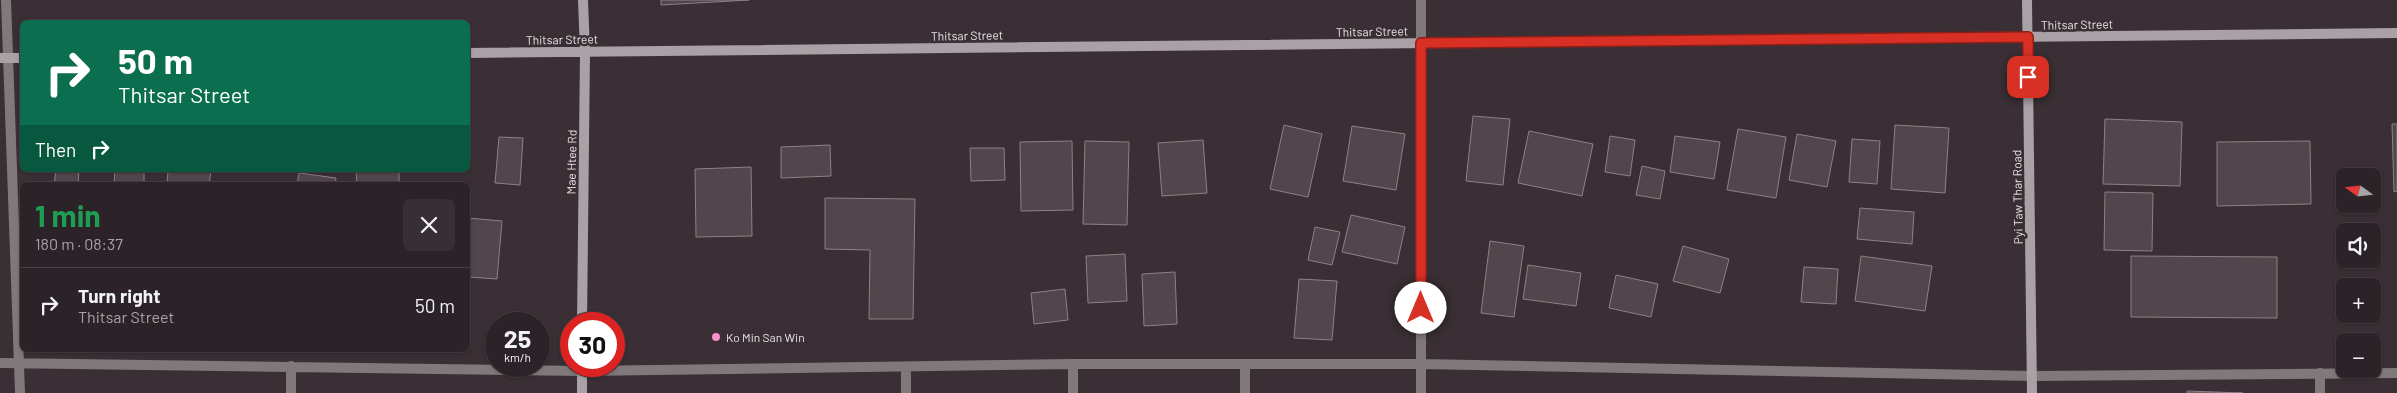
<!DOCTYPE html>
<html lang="en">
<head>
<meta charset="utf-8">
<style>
  body { margin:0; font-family:Barlow,sans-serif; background:#372f33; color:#f1f3f6; height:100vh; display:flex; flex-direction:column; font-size:19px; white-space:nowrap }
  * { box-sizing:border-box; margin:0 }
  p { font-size:16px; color:#a6a4a7 }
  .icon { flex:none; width:28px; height:28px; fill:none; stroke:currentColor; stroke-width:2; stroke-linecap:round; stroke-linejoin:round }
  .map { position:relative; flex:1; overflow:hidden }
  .details { position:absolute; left:20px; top:182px; width:450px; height:170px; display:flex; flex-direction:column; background:#2b2327; border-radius:8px; box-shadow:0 1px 4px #0004,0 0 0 1px #474044 }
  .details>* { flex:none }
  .banner { position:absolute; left:20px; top:20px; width:450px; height:152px; border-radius:8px; box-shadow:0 1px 4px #0004,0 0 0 1px #474044; background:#0b6e4f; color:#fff; overflow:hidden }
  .needle { width:32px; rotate:285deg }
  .fabs { position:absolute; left:2336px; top:168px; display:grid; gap:10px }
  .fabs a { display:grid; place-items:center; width:45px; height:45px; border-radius:8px; background:#2b2327; box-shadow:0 1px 4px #0004,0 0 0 1px #474044; font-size:25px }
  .speed { position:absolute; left:485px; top:312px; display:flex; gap:10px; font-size:25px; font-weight:700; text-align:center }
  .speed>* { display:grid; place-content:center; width:65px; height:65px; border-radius:50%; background:#2b2327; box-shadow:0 1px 4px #0004,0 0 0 1px #474044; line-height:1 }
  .speed small { font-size:12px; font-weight:400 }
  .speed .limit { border:8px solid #d22; background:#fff; color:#111 }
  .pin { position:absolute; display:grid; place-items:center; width:42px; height:42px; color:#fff; margin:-21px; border-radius:10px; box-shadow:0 2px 8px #0006 }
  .me { position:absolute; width:55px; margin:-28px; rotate:0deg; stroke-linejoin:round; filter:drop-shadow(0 0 4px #0008) }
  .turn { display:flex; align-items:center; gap:18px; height:105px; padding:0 15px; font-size:22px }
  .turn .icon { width:65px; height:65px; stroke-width:2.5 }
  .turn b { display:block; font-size:35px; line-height:42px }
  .then { display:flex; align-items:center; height:48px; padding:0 15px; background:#0003; gap:10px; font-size:19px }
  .round { display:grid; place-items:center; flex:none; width:52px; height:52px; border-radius:8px; background:#372f33 }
  .headline { display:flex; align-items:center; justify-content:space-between; height:85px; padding:0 15px }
  h1 { font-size:30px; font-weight:700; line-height:38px; color:#1e9e55 }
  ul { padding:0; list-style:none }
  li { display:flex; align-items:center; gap:15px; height:75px; padding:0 15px; border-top:1px solid #474044 }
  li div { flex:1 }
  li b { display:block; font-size:19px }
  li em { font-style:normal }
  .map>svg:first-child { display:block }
  .building { fill:#51464b; stroke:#8e8187 }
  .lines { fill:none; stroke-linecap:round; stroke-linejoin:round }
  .street { stroke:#7f797c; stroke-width:10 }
  .secondary { stroke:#aaa1a6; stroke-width:10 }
  .route-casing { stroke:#8d1f18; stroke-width:12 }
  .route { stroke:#d93025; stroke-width:9 }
  .poi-dot { fill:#f890cc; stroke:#392f34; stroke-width:2 }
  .labels { text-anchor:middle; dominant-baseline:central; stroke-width:5; stroke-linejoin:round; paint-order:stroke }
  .street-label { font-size:12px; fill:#e9e2e6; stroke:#392f34 }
  .poi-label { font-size:12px; fill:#e9e2e6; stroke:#392f34; text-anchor:start }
</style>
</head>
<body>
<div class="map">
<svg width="2397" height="393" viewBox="0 0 2397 393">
  <rect width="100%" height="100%" fill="#392f34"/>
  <path class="building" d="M661,0H749L661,5Z
    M1473,116L1510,119L1503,185L1466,181Z
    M2105,119L2182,122L2180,186L2103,184Z
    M2392,124H2397V191L2394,192Z
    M1284,125L1322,134L1308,197L1270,189Z
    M1895,125L1949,128L1945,193L1891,189Z
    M1352,126L1405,134L1396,190L1343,181Z
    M1738,129L1786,137L1776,198L1727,190Z
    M1529,131L1593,144L1582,196L1518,183Z
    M1797,134L1836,141L1827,187L1789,180Z
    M1610,136L1635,140L1630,176L1605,172Z
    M1675,136L1720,142L1714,179L1670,172Z
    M499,137L523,138L520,185L495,183Z
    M1852,139L1880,141L1877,184L1849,182Z
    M1203,140L1207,193L1162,196L1158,143Z
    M1072,141L1073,210L1021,211L1020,142Z
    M1085,141L1129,142L1127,225L1083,224Z
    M2310,141L2311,204L2217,206V142Z
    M830,145L831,176L781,178V147Z
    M970,148H1004L1005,180L971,181Z
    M1642,166L1665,171L1660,199L1636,195Z
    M751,167L752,236L696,237L695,169Z
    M56,170H79L78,185H54Z
    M115,170H144V185H114Z
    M168,170H211L209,185H167Z
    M356,170H399V185H357Z
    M299,173L336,178L335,185H297Z
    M2105,192L2153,193L2152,251L2104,250Z
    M825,198L915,199L913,319H869L870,250L825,249Z
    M1860,208L1914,212L1912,244L1857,239Z
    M1351,215L1405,227L1397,264L1342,252Z
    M468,218L502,221L497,279L468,277Z
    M1315,227L1340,232L1332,265L1308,260Z
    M1490,241L1524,246L1514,317L1481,313Z
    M1683,246L1729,259L1720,293L1673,281Z
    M1125,254L1127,301L1088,303L1086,256Z
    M1861,256L1932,266L1925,311L1855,301Z
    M2131,256L2277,257V318L2131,317Z
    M1528,265L1581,273L1576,306L1523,299Z
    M1804,267L1838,269L1836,304L1801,302Z
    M1175,272L1177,324L1144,326L1142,274Z
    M1616,275L1658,284L1651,317L1609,308Z
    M1299,279L1337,281L1332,340L1294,338Z
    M1065,289L1068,320L1034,324L1031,293Z
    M2187,391L2243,393H2187Z"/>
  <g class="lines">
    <path class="street" d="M6,0L20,393
      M0,363L582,371L1073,364H1421L2032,376L2397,373
      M1073,364V393
      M1245,365V393
      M291,366V393
      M906,368V393
      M2320,373V393
      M1421,393V0"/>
    <path class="secondary" d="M2027,0L2032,393
      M468,53L2397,33
      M0,58H22
      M582,324L585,52L583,0
      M582,366V393"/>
  </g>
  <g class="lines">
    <g class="route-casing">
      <path id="route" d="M1421,308V43L2028,37V77"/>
    </g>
    <use href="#route" class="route"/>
  </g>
  <circle class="poi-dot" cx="716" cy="337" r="5"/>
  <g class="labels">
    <g class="street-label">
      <text transform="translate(2077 24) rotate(-1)">Thitsar Street</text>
      <text transform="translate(1372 31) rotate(-1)">Thitsar Street</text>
      <text transform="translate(967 35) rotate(-1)">Thitsar Street</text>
      <text transform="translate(562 39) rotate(-1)">Thitsar Street</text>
      <text transform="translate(571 162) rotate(-89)">Mae Htee Rd</text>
      <text transform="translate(2017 197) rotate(-91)">Pyi Taw Thar Road</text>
    </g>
    <g class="poi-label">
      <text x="726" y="337">Ko Min San Win</text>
    </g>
  </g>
</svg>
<div class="fabs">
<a><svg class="needle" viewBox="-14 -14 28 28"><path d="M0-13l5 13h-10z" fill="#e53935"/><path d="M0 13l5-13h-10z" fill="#a6a4a7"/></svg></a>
<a><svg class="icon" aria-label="sound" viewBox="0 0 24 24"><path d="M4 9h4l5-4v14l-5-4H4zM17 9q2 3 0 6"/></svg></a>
<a>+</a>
<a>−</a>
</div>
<div class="speed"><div>25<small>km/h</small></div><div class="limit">30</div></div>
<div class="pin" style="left:2028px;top:77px;background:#d93025"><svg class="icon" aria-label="arrive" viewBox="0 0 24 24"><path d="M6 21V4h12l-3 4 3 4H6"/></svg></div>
<svg class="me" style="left:1421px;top:308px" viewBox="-20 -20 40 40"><circle r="19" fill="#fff"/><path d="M0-13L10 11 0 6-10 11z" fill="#d93025"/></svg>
<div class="banner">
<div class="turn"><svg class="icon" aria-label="right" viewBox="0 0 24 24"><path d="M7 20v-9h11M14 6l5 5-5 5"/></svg><div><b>50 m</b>Thitsar Street</div></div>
<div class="then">Then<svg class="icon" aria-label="right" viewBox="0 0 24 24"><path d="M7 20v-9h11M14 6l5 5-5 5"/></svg></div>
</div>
<section class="details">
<div class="headline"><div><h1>1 min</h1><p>180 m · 08:37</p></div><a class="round"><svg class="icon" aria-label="close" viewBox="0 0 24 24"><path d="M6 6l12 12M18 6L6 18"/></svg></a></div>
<ul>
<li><svg class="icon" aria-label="right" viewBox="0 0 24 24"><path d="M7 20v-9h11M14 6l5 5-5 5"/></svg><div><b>Turn right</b><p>Thitsar Street</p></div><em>50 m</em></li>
</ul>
</section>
</div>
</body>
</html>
